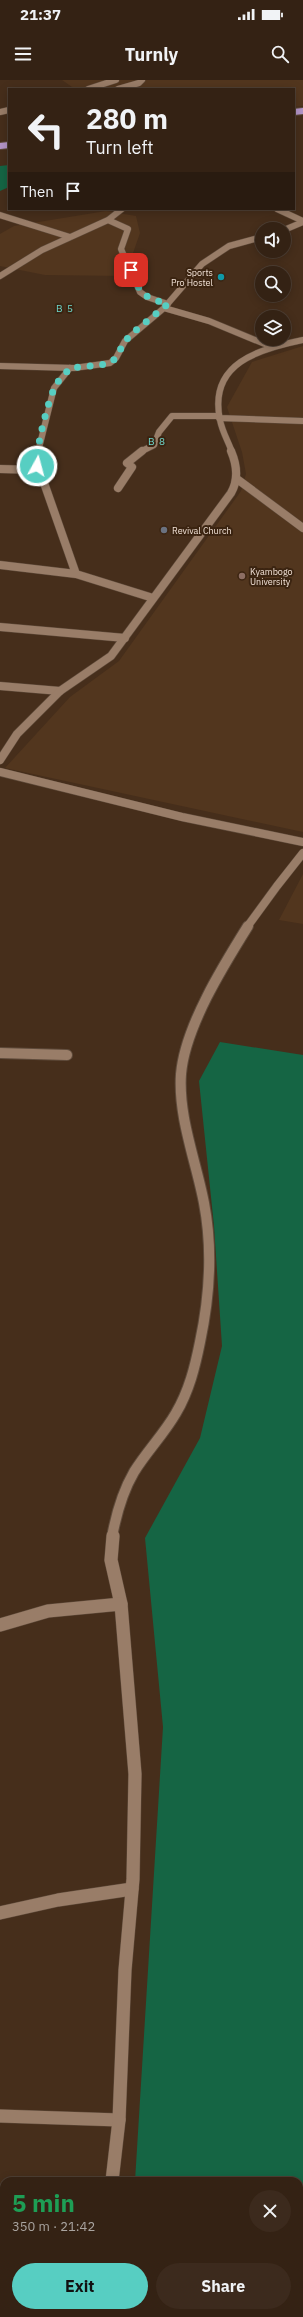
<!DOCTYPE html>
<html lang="en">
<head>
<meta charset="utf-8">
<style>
  body { margin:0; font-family:"IBM Plex Sans",sans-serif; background:#3c2a1d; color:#f1f3f6; height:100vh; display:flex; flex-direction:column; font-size:15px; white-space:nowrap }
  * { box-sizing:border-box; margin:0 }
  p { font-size:13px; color:#a9a4a0 }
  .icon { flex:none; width:22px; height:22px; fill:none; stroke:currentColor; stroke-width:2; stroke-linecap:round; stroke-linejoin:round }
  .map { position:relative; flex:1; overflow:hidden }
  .side { position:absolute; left:0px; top:2097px; width:303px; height:140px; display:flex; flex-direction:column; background:#342214; border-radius:12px 12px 0 0; box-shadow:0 2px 10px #0003,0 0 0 1px #4e3f34 }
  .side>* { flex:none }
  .guide { position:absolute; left:8px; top:8px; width:287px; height:122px; border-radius:0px; box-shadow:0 2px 10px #0003,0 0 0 1px #4e3f34; background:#342214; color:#f1f3f6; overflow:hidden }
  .controls { position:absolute; left:255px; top:142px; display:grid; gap:8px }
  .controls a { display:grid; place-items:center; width:36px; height:36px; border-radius:50%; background:#342214; box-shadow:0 2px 10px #0003,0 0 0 1px #4e3f34; font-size:20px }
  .pin { position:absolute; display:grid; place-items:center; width:34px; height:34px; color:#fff; margin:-17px; border-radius:8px; box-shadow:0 2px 6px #0006 }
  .me { position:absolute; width:44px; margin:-22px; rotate:7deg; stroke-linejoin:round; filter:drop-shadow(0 0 3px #0008) }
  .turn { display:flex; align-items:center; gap:14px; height:84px; padding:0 12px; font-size:18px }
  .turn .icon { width:52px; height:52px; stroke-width:2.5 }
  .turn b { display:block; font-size:28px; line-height:34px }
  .then { display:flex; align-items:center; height:38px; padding:0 12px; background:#0003; gap:8px; font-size:15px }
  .round { display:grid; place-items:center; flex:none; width:42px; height:42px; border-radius:21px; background:#3c2a1d }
  .summary { display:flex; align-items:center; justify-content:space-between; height:68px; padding:0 12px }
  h1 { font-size:24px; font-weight:800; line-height:30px; color:#1e9e55 }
  .action { display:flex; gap:8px; margin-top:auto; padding:8px 12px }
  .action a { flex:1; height:46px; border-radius:24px; background:#57cec2; color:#111; font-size:16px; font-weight:800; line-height:46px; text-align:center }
  .action a+a { background:#3c2a1d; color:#f1f3f6 }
  .status { display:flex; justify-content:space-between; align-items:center; height:28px; padding:0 20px; background:#342214; direction:ltr }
  .status svg { height:11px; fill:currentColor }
  header { display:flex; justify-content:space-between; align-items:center; height:52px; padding:0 12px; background:#342214; font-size:18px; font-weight:800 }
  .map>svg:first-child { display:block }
  .built { fill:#52361e }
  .green { fill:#156544 }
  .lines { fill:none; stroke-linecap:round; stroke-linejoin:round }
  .minor-far3-casing { stroke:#5f4b3b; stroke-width:7 }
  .minor-far2-casing { stroke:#5f4b3b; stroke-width:9 }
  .minor-far1-casing { stroke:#5f4b3b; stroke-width:12 }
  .minor-casing { stroke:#5f4b3b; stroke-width:14 }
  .tertiary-far2-casing { stroke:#5f4b3b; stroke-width:7 }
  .tertiary-far1-casing { stroke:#5f4b3b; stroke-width:9 }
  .tertiary-casing { stroke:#5f4b3b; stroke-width:14 }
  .trunk-casing { stroke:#5f4b3b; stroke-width:8 }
  .minor-far3 { stroke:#997d68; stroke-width:6 }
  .minor-far2 { stroke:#997d68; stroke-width:8 }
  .minor-far1 { stroke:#997d68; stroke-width:10 }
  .minor { stroke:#997d68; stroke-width:13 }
  .tertiary-far2 { stroke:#997d68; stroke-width:6 }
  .tertiary-far1 { stroke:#997d68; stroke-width:8 }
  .tertiary { stroke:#997d68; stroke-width:13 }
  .trunk { stroke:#b495c8; stroke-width:6 }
  .route { stroke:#57cec2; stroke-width:7; stroke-dasharray:0 12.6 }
  .culture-dot { fill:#0f9aa8; stroke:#3b2411; stroke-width:1.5 }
  .worship-dot { fill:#6b7280; stroke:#3b2411; stroke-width:1.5 }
  .education-dot { fill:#8d6e63; stroke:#3b2411; stroke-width:1.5 }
  .labels { text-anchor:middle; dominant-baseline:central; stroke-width:4; stroke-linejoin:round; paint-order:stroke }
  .far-poi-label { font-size:9px; fill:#f2e2d7; stroke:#3b2411; text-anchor:start }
  .far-quarter-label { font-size:10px; letter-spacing:1px; fill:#6ed8cd; stroke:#3b2411 }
</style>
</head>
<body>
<div class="status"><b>21:37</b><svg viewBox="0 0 49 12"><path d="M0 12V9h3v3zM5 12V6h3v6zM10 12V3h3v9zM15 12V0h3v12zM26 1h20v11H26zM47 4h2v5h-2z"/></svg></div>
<header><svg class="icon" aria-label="menu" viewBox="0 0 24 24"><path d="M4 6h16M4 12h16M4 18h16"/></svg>Turnly<svg class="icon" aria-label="search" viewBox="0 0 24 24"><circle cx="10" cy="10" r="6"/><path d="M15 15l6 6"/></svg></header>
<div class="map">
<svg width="303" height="2237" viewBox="0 0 303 2237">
  <rect width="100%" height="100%" fill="#462e1b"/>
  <path class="built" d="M62,0H303V26L294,27V9H75Z
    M106,131L136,136L140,153L125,196L45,195L0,186V154L14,146Z
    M303,266V752L5,688L70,617L119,581L241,411L246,394L242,372L227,327L252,282Z
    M303,794V844L279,840Z"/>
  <path class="green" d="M9,85V107L0,111V86Z
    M220,962L303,975V2173L299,2174V2101H135L163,1647L145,1458L200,1358L222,1266L214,1146L199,1001Z"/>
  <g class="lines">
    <g class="minor-far3-casing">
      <path id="minor-far3" d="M88,9L116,0
        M118,9L139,3L142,0
        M0,32L9,30
        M0,135L70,157
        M108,140L128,149L121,169L140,212L147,217L168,224
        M284,150L303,142
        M0,196L42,170L108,140L122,129
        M164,228L209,241L272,267
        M0,286L74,288L110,283L116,278L125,261L164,228L202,184L229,166L262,157
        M219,338L303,341
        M38,372L54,308L70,288
        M140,372L154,365L159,352L172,336H219"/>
    </g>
    <g class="minor-far2-casing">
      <path id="minor-far2" d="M38,371L36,380L76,494
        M0,389L38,390
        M237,399L303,448
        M118,408L132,387L127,383L142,371
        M0,485L76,494L153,518
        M0,547L125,558
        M0,606L60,611
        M0,692L182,737L303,762
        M247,847L277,806L303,773"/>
    </g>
    <g class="minor-far1-casing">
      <path id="minor-far1" d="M0,973L67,975
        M112,1457C116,1435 123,1411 134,1392C147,1371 164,1354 176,1333C189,1311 195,1287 200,1262C210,1215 213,1170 204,1123C196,1081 178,1037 181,994C185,947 223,886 248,846"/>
    </g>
    <g class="minor-casing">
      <path id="minor" d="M113,1456L111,1480L121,1524
        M0,1833L58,1820L132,1809
        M0,2036L119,2040
        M299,2193L303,2192
        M101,2237L120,2233"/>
    </g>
    <g class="tertiary-far2-casing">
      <path id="tertiary-far2" d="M277,129L303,141
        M232,372C228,361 222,351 220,340C208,283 259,269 303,260"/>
    </g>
    <g class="tertiary-far1-casing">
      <path id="tertiary-far1" d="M0,680L17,654L60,611L111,576L231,413C239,399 237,385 231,371"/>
    </g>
    <g class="tertiary-casing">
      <path id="tertiary" d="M0,1545L48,1531L121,1524L135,1694L133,1799L125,1890L119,2040L112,2101
        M96,2233V2237"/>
    </g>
    <g class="trunk-casing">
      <path id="trunk" d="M294,32L303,31
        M0,66L9,65"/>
    </g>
    <use href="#minor-far3" class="minor-far3"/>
    <use href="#minor-far2" class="minor-far2"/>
    <use href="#minor-far1" class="minor-far1"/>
    <use href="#minor" class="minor"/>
    <use href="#tertiary-far2" class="tertiary-far2"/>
    <use href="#tertiary-far1" class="tertiary-far1"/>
    <use href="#tertiary" class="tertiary"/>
    <use href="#trunk" class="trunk"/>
  </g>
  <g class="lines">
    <path class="route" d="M37,386C35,372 48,320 55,307C58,300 65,294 70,288L101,285L113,281L129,256L168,224C143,217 140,214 131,190"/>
  </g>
  <circle class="culture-dot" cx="221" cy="197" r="4"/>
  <circle class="worship-dot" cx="164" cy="450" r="4"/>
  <circle class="education-dot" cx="242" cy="496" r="4"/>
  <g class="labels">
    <g class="far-poi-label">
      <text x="213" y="192" text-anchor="end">Sports<tspan x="213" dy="10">Pro Hostel</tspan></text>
      <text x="172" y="450">Revival Church</text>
      <text x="250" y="491">Kyambogo<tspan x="250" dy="10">University</tspan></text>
    </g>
    <g class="far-quarter-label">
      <text x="65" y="228">B 5</text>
      <text x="157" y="361">B 8</text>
    </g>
  </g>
</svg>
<div class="controls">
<a><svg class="icon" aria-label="sound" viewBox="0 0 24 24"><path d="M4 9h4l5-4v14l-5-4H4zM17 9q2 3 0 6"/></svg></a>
<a><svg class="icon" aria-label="search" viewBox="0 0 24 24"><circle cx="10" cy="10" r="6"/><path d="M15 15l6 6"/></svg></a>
<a><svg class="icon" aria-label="layers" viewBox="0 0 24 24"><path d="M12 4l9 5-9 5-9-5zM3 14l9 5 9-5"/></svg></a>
</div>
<div class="pin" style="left:131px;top:190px;background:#d93025"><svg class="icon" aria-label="arrive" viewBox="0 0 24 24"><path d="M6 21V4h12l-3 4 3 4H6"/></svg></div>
<svg class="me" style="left:37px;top:386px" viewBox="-20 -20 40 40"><circle r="17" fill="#57cec2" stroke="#fff" stroke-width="3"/><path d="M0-11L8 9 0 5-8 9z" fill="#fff"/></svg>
<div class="guide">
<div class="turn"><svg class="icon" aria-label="left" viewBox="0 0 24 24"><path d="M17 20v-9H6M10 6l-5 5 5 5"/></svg><div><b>280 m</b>Turn left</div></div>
<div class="then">Then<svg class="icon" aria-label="arrive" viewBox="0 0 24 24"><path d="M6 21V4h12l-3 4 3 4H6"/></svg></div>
</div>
<section class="side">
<div class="summary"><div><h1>5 min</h1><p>350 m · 21:42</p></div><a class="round"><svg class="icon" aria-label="close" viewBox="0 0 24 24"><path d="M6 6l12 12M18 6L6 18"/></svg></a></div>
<div class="action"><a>Exit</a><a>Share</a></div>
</section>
</div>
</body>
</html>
